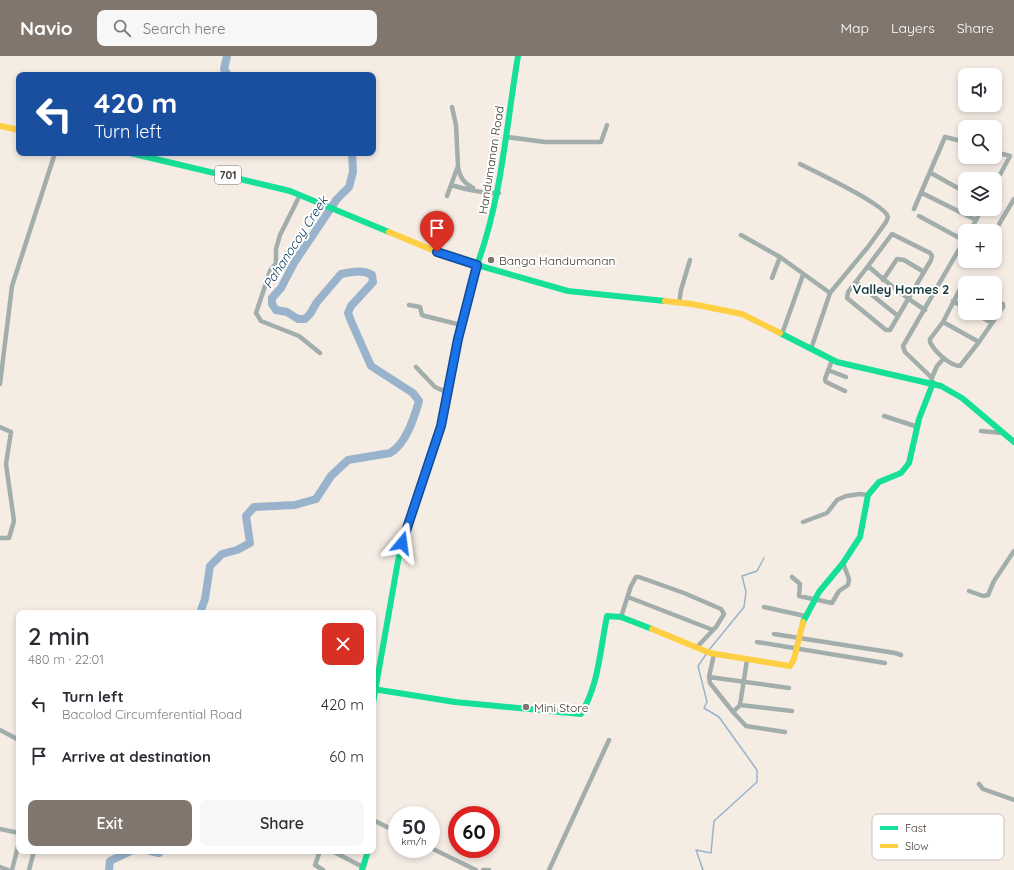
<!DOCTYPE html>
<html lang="en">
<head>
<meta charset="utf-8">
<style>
  body { margin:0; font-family:Quicksand,sans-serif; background:#f7f7f7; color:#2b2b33; height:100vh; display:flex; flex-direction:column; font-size:15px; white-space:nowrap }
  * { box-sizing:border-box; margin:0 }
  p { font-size:13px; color:#7c7c81 }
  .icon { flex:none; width:22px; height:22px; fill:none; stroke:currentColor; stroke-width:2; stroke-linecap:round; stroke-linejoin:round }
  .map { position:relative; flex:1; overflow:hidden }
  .side { position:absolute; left:16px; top:554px; width:360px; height:244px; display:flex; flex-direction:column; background:#fff; border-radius:8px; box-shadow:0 2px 6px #0003 }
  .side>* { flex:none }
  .top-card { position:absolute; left:16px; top:16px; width:360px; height:84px; border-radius:8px; box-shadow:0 2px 6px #0003; background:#1a4fa0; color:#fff; overflow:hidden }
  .controls { position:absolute; left:958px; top:12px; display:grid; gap:8px }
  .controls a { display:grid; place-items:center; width:44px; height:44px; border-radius:8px; background:#fff; box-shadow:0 2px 6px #0003; font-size:20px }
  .speed { position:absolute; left:388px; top:750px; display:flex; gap:8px; font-size:20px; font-weight:700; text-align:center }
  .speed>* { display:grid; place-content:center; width:52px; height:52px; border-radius:50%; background:#fff; box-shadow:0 2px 6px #0003; line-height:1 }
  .speed small { font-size:10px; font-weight:400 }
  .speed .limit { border:6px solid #d22; background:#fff; color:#111 }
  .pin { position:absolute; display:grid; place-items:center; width:34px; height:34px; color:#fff; margin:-41px -17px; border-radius:50% 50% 50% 0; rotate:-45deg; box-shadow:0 0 4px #0007 }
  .pin .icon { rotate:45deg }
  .me { position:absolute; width:44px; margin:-22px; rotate:16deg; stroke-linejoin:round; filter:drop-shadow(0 0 3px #0008) }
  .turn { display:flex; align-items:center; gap:14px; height:84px; padding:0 12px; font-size:18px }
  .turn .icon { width:52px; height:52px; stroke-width:2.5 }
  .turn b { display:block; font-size:28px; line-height:34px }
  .round { display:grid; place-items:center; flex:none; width:42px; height:42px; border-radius:8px; background:#f7f7f7 }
  .headline { display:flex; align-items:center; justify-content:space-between; height:68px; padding:0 12px }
  h1 { font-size:24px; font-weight:600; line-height:30px }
  .button { display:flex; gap:8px; margin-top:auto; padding:8px 12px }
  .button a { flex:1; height:46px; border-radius:8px; background:#80766e; color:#fff; font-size:16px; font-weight:600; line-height:46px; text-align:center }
  .button a+a { background:#f7f7f7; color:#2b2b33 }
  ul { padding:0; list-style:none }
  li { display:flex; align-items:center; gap:12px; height:52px; padding:0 12px }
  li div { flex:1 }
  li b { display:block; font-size:15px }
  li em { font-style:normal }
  header { display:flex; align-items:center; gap:24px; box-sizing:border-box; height:56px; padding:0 20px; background:#80766e; color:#fff }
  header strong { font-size:19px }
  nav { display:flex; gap:22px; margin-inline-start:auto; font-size:14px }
  .search { width:280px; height:36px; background:#f7f7f7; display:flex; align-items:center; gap:10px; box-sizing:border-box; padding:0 14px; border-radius:8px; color:#7c7c81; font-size:15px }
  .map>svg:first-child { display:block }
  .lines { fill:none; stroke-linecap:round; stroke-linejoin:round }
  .stream { stroke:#98b3cb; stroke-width:1.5 }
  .river { stroke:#98b3cb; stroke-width:8 }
  .street { stroke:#a2aeab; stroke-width:4.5 }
  .fast { stroke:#16e098; stroke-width:6 }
  .slow { stroke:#ffcf43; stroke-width:6 }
  .route-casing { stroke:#114b97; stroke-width:10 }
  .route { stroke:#1a73e8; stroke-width:7 }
  .poi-dot { fill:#80766e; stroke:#fff; stroke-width:1.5 }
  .labels { text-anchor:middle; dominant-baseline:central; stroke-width:4; stroke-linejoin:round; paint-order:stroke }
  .shield { fill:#fff; stroke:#7a736d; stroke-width:1 }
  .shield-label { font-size:11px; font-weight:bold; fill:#41372e }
  .street-label { font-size:12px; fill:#41372e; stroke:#fff }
  .poi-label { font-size:12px; fill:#41372e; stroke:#fff; text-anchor:start }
  .water-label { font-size:13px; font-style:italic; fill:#053a5e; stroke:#fff }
  .neighbourhood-label { font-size:13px; font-weight:bold; fill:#193b3f; stroke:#fff }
  .key { fill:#fff; stroke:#c6c3c0; stroke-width:1 }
  .key-label { font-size:11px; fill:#41372e }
</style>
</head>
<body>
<header>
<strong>Navio</strong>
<div class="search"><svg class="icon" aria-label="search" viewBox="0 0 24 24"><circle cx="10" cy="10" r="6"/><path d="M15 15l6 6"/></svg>Search here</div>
<nav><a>Map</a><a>Layers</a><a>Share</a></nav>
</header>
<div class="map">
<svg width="1014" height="814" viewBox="0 0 1014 814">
  <rect width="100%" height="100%" fill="#f5ece4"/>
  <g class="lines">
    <path class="stream" d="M709,594L744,551L746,536L742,520L757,515L764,502
      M703,814L696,794L711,797L714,765L757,726V714L719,661L704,652L707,646L698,610L707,597"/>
    <path class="river" d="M227,0L224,13L228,19
      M200,557L205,543L210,510L222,498L237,494L250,487L246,460L254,451L295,449L316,443L331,420L348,404L390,397C406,388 414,362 419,345L413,337L371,310L351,265L348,257L351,250L373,226L372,219C362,213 352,216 341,218L317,246L310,258L305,263H298L287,256L276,254L272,248V242L281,232L294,207L337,143L349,131L353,116L352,97
      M150,795L159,797V795
      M109,814L110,805L131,795"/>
    <path class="street" d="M452,51L456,69L458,110L451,129C464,133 486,138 499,137
      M507,81L545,86H601L607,69
      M995,96L1010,100L995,128
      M800,108C814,115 886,149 888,161L886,166L868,191L830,237L811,293
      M458,111C460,122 464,127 473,132
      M931,117L965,136
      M922,137L976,164
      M300,139L280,179L276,193V207L270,215L256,257L261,265L299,280L320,297
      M447,140L451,129
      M914,153L945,81L965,86
      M919,160L965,185
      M970,175L982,153
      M995,175L1014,143
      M741,179L780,201L830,237
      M868,210L848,236L847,242L886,274H890L931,204L932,200L930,197L892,178L868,210C886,226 905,241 925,254
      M772,222L780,201
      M883,224L897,203L904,204L924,216
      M856,226L898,260
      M953,245L965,252
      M679,247L681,234L690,204
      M409,249L420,251L422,259L425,260L461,269
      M974,257L992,267
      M943,266L979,286L960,310C950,310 934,295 930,286V283Z
      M943,266L961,231L965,230
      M782,278L803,219
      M979,286L1003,251V248L995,244
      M832,304L825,323L826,326L845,335
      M416,311L435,331L448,337
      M828,314L846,321
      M932,322L905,296L903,290L965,183
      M931,324L937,310L944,302
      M0,328L12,230L55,97
      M884,360L918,371
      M0,371L11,376L6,408L14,465L9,482H0
      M981,375L1003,377
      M803,466L827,457L837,444L846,440L860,438L868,439
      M792,521L800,528L799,540L832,547L839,535L848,529L849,523L843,507
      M969,535L983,540L988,539L994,525L1014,495
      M628,541L713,574
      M764,551L805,560
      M621,561L631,530L636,521H639L684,537L721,553L724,558L716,571L697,591
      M774,578L895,597L901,599
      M757,586L885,607
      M714,598L709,621L710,627L733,656L740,649L747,604
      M709,621L789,632
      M740,649L792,655
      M733,656L746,670L785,676
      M0,674L19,684
      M979,728L983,733L1014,744
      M373,764L397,776
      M0,773L19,777
      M431,792L476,814
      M320,795L315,809L323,814
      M332,795L363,811
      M0,811L8,814
      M12,814L19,786
      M29,814L34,795
      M483,814H489
      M549,814L609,684"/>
    <path class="fast" d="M518,0C506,71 502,141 477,209L568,235L665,245
      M130,97L290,135L389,176
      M780,277L837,306L941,330L962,342L1014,386
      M803,566L819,536L843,507L860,481L868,439L879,426L901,417L909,407L919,363L933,327
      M373,633L455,646L581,658C599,628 600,594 607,560L621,561L652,573
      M373,647L398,505L407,470L441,370L443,358
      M362,814L368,795"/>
    <path class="slow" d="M0,70L19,74
      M389,176L447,200L477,209L461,269L443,358
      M665,245L692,248L742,258L780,277
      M652,573L710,597L790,610L794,603L803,566"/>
  </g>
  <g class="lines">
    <g class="route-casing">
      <path id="route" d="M402,487L441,370L458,283L477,209L437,196"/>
    </g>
    <use href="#route" class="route"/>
  </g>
  <g class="poi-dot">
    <circle cx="491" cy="204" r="4"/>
    <circle cx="526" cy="651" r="4"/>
  </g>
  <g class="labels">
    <rect class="shield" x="215" y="110" width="26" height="18" rx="3"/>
    <g class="shield-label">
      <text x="228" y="119">701</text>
    </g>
    <g class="street-label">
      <text transform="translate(491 104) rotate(-81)">Handumanan Road</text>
    </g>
    <g class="poi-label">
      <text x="499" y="204">Banga Handumanan</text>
      <text x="534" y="651">Mini Store</text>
    </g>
    <g class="water-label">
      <text transform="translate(295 186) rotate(-57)">Pahanocoy Creek</text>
    </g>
    <g class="neighbourhood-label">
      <text x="901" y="233">Valley Homes 2</text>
    </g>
  </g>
  <rect x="872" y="758" width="132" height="46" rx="6" class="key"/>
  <rect x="880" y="770" width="18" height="4" fill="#16e098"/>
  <rect x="880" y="788" width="18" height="4" fill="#ffcf43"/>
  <g class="key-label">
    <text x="905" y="776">Fast</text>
    <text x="905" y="794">Slow</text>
  </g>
</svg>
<div class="controls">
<a><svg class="icon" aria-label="sound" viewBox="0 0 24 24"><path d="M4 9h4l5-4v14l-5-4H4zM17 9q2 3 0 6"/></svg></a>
<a><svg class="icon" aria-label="search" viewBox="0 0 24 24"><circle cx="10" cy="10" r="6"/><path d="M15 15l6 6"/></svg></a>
<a><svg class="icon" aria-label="layers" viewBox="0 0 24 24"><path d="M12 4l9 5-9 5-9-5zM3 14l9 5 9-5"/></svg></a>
<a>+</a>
<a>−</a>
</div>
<div class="speed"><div>50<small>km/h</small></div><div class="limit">60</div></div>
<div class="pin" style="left:437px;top:196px;background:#d93025"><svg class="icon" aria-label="arrive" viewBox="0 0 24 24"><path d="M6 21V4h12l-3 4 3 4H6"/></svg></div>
<svg class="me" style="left:402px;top:487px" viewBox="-20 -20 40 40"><path d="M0-17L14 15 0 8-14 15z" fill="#1a73e8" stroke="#fff" stroke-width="4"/></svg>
<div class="top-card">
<div class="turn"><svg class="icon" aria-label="left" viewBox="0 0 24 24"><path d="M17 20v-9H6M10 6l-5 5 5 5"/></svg><div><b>420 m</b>Turn left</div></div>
</div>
<section class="side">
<div class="headline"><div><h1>2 min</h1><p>480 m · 22:01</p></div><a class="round" style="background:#d93025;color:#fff"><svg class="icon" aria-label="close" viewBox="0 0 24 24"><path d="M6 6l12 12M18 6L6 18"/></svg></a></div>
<ul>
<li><svg class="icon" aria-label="left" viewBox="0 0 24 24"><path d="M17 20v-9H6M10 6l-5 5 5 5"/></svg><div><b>Turn left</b><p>Bacolod Circumferential Road</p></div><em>420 m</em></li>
<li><svg class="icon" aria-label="arrive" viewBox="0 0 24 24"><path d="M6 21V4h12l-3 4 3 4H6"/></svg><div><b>Arrive at destination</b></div><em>60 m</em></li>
</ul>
<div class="button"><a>Exit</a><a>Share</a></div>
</section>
</div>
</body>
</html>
